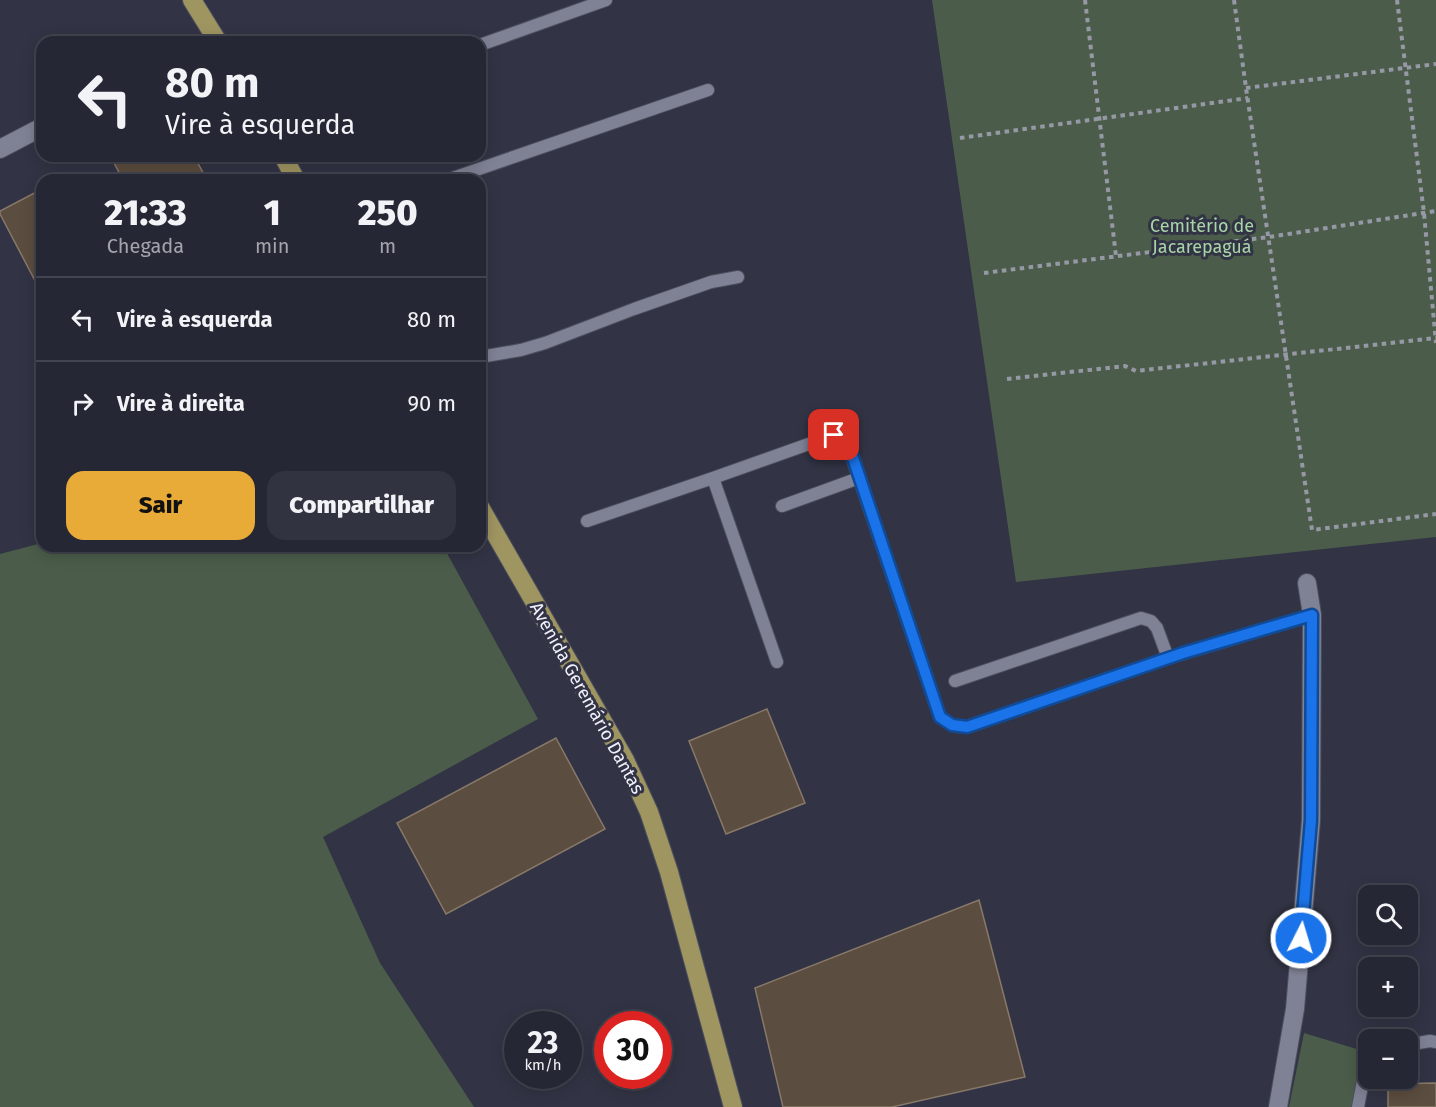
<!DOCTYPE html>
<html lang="pt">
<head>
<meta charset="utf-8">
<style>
  body { margin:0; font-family:"Fira Sans",sans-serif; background:#323340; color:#f1f3f6; height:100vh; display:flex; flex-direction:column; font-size:22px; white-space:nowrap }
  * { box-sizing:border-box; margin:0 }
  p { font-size:20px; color:#a4a5ac }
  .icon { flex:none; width:33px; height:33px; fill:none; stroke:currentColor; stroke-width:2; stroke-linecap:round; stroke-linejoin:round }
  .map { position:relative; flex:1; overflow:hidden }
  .drawer { position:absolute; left:36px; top:174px; width:450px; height:378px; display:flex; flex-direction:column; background:#262734; border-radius:18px; box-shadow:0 3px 15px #0003,0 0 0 2px #42444f }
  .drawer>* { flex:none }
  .top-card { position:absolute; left:36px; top:36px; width:450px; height:126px; border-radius:18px; box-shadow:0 3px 15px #0003,0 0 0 2px #42444f; background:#262734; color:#f1f3f6; overflow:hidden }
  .fabs { position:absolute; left:1358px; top:885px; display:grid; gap:12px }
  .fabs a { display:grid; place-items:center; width:60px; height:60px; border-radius:12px; background:#262734; box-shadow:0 3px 15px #0003,0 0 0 2px #42444f; font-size:30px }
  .speed { position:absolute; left:504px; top:1011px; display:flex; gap:12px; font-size:30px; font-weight:700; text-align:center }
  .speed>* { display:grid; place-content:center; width:78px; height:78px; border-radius:50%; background:#262734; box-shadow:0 3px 15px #0003,0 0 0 2px #42444f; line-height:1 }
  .speed small { font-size:15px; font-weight:400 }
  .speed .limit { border:9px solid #d22; background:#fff; color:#111 }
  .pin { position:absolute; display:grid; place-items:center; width:51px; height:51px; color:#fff; margin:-26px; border-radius:12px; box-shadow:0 3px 9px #0006 }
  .me { position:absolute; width:66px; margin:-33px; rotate:5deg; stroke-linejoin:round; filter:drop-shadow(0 0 4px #0008) }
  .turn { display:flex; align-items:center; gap:21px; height:126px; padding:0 30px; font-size:27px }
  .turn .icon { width:78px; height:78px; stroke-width:2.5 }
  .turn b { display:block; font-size:42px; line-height:51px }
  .eta { display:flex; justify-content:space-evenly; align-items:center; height:102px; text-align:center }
  .eta b { font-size:36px; font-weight:800; line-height:42px }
  .action { display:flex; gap:12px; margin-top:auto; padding:12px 30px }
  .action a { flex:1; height:69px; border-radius:18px; background:#e9ab38; color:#111; font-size:24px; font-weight:800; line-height:69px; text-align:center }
  .action a+a { background:#323340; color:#f1f3f6 }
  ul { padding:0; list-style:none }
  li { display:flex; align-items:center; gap:18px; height:84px; padding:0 30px; border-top:2px solid #42444f }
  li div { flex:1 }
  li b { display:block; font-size:22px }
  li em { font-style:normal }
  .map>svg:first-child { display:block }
  .green { fill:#4b5d4a }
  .building { fill:#5b4d3f; stroke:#887969; stroke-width:1.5 }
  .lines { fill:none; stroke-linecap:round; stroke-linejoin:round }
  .lane-casing { stroke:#4d4f5d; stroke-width:14 }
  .street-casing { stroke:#4d4f5d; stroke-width:20 }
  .primary-casing { stroke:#4d4f5d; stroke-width:20 }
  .path { stroke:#9798a6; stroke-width:4; stroke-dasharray:4.5 4.5; stroke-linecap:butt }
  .lane { stroke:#7f8295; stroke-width:12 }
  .street { stroke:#7f8295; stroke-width:18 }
  .primary { stroke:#9f9561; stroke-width:18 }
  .route-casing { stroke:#114b97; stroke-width:15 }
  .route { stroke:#1a73e8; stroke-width:10 }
  .labels { text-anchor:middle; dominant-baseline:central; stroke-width:6; stroke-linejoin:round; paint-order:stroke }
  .park-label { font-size:18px; fill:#a9d5a6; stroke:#323445 }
  .street-label { font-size:18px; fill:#f0f1fc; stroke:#323445 }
</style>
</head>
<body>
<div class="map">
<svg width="1436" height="1107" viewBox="0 0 1436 1107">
  <rect width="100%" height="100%" fill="#323445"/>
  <path class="green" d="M932,0H1436V537L1016,582Z
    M42,543V546H443L538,719L323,837L380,963L474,1107H0V554Z
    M1304,1033L1360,1050L1356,1107H1289Z"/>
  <path class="building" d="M118,156H194L207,180H123L112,159Z
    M42,189V294L0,214V211Z
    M767,709L805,803L726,834L689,741Z
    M556,738L605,829L446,914L397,823Z
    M979,900L1025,1077L892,1107H783L755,988Z
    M1436,1083V1107H1388V1084Z"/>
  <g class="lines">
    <g class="lane-casing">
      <path id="lane" d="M480,45L606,0
        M447,180L708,90
        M480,357L521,350L545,343L634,309L711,282L738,277
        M713,478L777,662
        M782,506L859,478L940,717L952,725L967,727L1168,658L1312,615
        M587,521L713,478L834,435H844L859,478
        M955,681L1141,618L1151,621L1157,628L1168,658
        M1407,1045L1430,1041L1436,1042
        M1358,1107L1366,1065L1368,1061"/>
    </g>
    <g class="street-casing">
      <path id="street" d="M0,149L42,127
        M1278,1107L1295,1009L1311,820L1312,615L1307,583"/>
    </g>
    <g class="primary-casing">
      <path id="primary" d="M192,0L218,42
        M283,156L296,180
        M480,507L625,760L649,812L669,872L733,1107"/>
    </g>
    <path class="path" d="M1085,0L1116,256
      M1234,0L1246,88L1312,530L1436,514
      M1397,0L1424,213L1436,343
      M1246,88L1436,64
      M960,138L1248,98
      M984,273L1269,237L1436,211
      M1007,379L1125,366L1136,371L1436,338"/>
    <use href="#lane" class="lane"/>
    <use href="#street" class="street"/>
    <use href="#primary" class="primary"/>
  </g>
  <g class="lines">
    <g class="route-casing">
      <path id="route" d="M834,435H844L848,443L940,717L952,725L967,727L1183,653L1312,615L1311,820L1301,938"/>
    </g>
    <use href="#route" class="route"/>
  </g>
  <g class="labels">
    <g class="park-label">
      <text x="1202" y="226">Cemitério de<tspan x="1202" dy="21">Jacarepaguá</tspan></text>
    </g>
    <g class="street-label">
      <text transform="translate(587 698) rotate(61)">Avenida Geremário Dantas</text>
    </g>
  </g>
</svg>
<div class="fabs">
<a><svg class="icon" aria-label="search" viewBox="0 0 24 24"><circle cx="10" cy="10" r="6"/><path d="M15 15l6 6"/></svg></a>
<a>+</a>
<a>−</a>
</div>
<div class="speed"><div>23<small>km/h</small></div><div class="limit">30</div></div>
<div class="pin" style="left:834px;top:435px;background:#d93025"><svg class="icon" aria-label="arrive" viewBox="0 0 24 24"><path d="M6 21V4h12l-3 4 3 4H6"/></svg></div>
<svg class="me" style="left:1301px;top:938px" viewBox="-20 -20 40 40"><circle r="17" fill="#1a73e8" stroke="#fff" stroke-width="3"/><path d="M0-11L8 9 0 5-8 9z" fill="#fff"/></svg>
<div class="top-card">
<div class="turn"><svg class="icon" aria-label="left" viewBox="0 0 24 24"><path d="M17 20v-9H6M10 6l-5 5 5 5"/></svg><div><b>80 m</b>Vire à esquerda</div></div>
</div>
<section class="drawer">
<div class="eta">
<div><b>21:33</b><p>Chegada</p></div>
<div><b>1</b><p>min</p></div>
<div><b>250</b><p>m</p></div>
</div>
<ul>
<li><svg class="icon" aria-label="left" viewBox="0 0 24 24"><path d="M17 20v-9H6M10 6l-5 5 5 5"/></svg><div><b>Vire à esquerda</b></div><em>80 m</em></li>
<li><svg class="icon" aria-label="right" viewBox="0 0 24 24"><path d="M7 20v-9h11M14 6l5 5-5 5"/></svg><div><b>Vire à direita</b></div><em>90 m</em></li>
</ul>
<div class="action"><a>Sair</a><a>Compartilhar</a></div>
</section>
</div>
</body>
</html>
